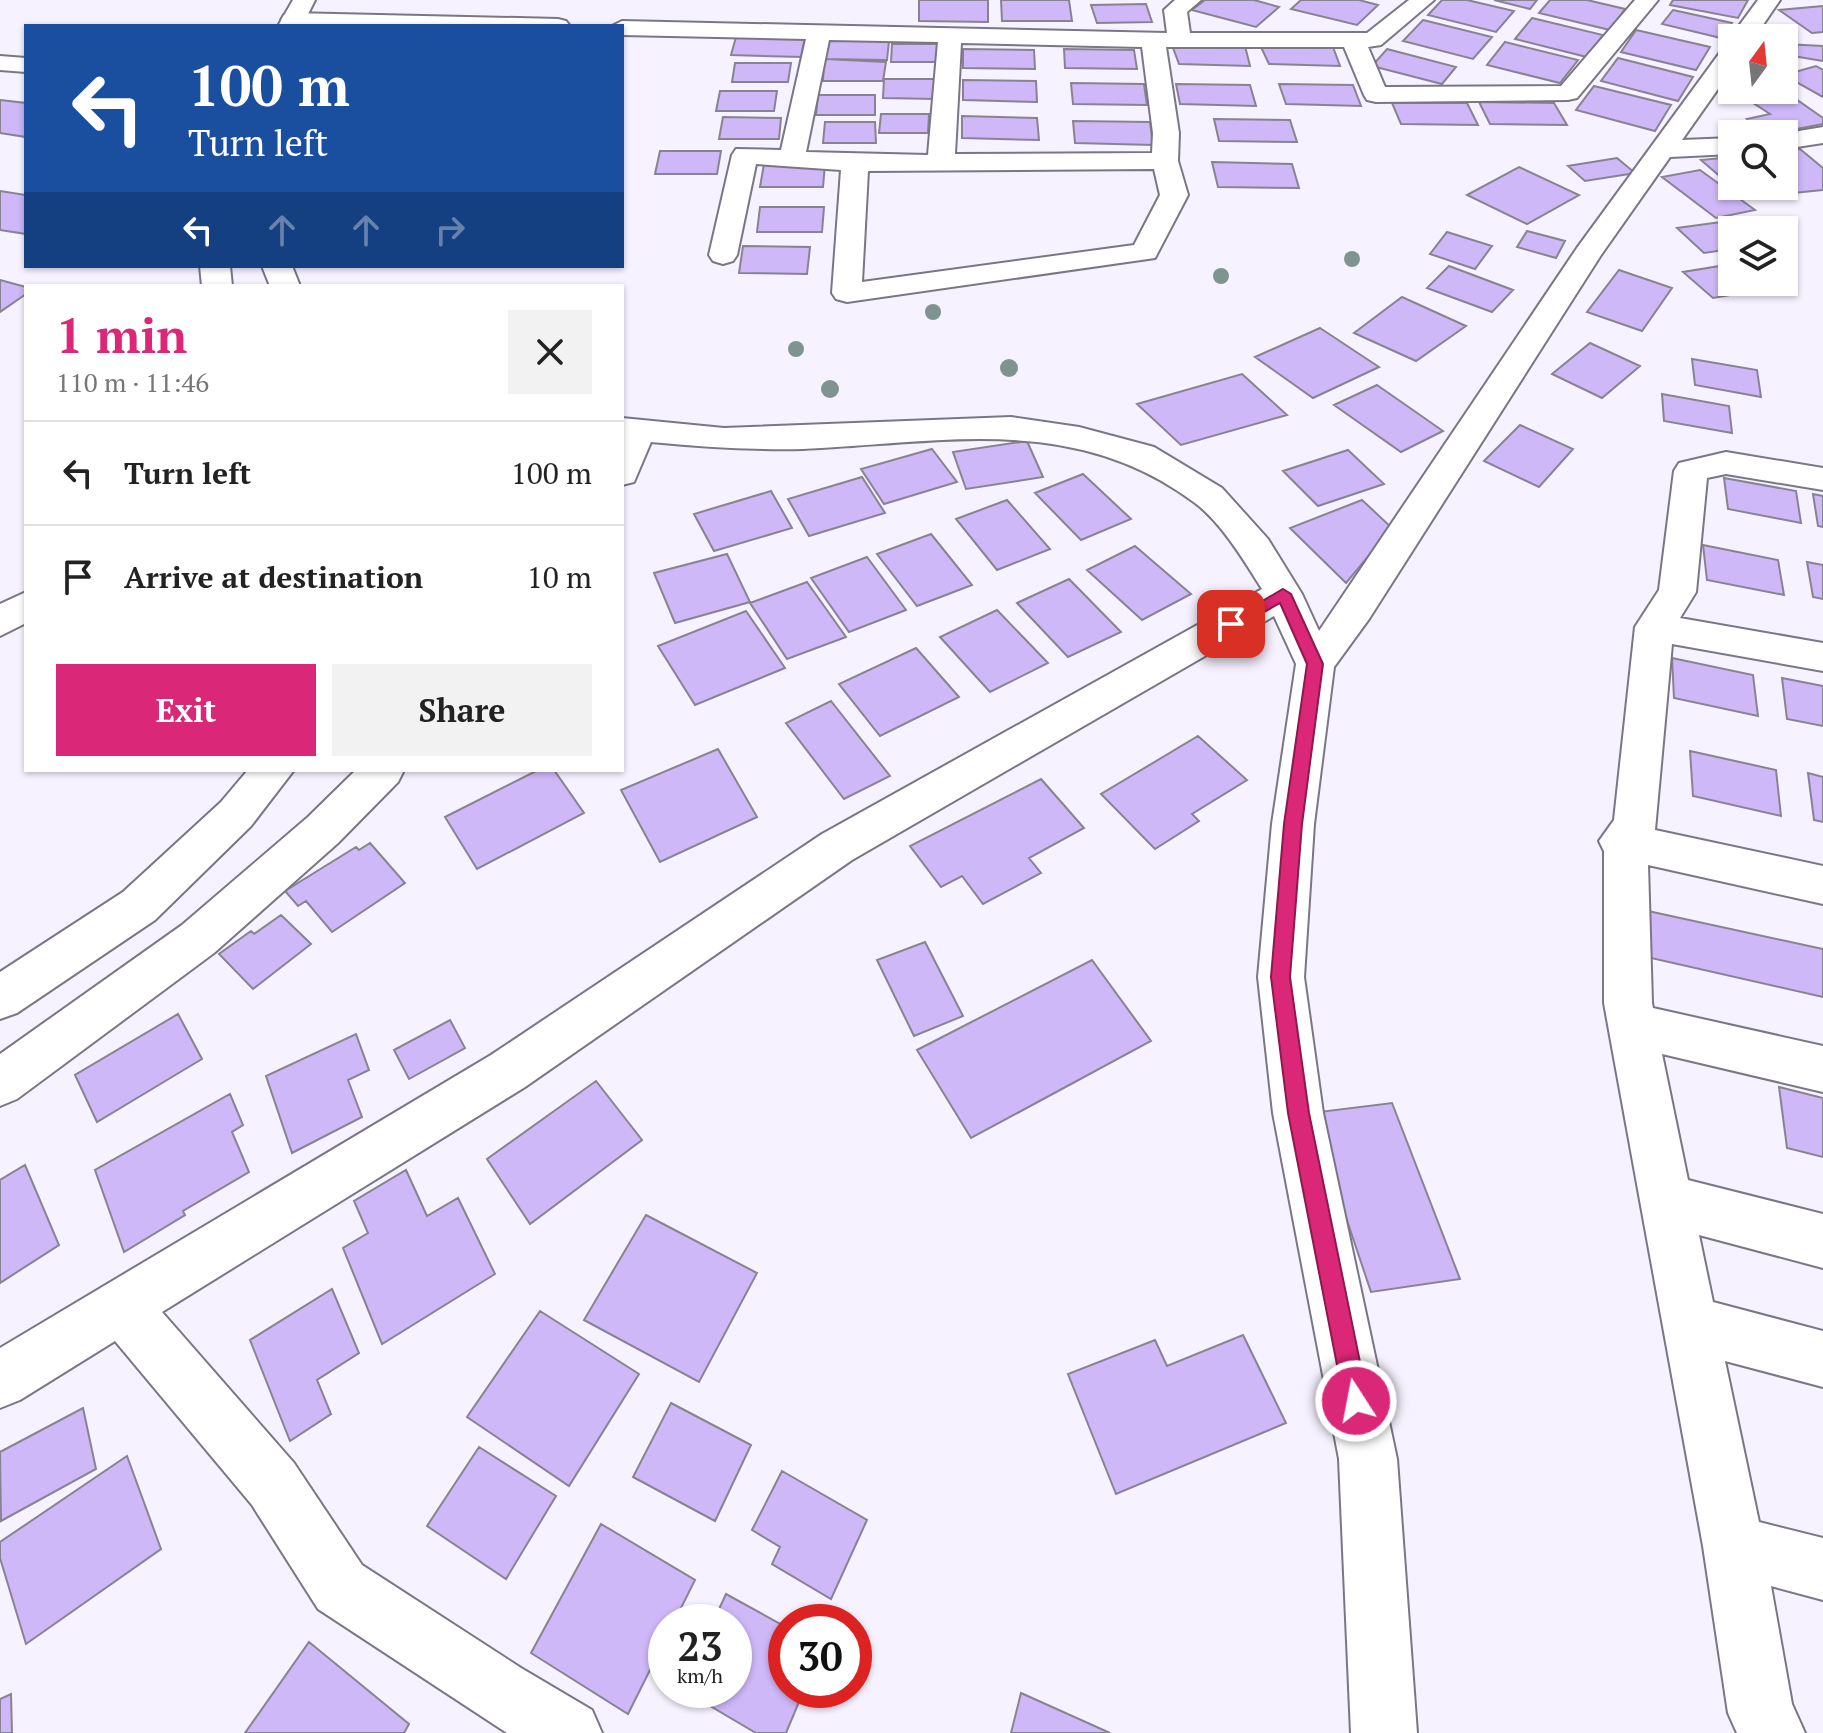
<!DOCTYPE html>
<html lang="en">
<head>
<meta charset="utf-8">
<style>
  body { margin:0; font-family:"PT Serif",serif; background:#f2f2f2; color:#222; height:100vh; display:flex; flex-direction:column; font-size:30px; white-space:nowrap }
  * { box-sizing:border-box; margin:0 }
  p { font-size:26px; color:#767676 }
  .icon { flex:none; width:44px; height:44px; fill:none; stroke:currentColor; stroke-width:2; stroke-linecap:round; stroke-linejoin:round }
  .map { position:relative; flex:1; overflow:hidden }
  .sheet { position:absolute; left:24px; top:284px; width:600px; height:488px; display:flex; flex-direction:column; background:#fff; border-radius:0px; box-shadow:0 2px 6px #0004 }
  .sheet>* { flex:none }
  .top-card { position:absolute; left:24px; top:24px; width:600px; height:244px; border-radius:0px; box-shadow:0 2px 6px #0004; background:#1a4fa0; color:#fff; overflow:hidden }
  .needle { width:52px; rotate:15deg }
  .fabs { position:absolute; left:1718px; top:24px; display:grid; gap:16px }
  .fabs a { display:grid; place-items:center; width:80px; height:80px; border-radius:0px; background:#fff; box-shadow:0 2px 6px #0004; font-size:40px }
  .speed { position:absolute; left:648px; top:1604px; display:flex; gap:16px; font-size:40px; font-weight:700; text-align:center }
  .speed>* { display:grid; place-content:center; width:104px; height:104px; border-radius:50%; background:#fff; box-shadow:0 2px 6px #0004; line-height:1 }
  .speed small { font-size:20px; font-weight:400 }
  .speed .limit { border:12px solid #d22; background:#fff; color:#111 }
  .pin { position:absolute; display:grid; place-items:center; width:68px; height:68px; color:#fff; margin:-34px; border-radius:16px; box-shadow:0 4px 12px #0006 }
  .me { position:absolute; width:88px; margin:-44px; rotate:349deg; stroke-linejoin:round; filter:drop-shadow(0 0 6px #0008) }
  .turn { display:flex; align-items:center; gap:28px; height:168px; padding:0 32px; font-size:36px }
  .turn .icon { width:104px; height:104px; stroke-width:2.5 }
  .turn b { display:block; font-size:56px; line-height:68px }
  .lanes { display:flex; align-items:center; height:76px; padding:0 32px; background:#0003; justify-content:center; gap:40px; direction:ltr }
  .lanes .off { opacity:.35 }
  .round { display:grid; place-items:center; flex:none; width:84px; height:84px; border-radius:0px; background:#f2f2f2 }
  .head { display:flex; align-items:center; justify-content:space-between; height:136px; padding:0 32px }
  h1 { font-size:48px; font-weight:700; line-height:60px; color:#db2777 }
  .button { display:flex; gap:16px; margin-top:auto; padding:16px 32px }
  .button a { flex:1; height:92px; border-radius:0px; background:#db2777; color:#fff; font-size:32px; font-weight:700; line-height:92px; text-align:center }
  .button a+a { background:#f2f2f2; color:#222 }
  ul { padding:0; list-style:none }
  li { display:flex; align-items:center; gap:24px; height:104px; padding:0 32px; border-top:2px solid #e0e0e0 }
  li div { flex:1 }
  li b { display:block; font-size:30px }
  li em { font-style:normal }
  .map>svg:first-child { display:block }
  .building { fill:#ceb8f8; stroke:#888392; stroke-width:2 }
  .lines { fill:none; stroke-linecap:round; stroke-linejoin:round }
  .minor-casing { stroke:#7a7684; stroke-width:4 }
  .tertiary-casing { stroke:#7a7684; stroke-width:4 }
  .minor { fill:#fff; fill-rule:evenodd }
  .tertiary { fill:#fff; fill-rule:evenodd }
  .tree { fill:#7f9490 }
  .route { fill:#db2777; stroke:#8e194d; stroke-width:2 }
</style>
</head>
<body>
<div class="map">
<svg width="1823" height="1733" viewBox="0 0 1823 1733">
  <rect width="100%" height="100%" fill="#f6f2ff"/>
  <path class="building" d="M919,0H988V22L919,21Z
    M1001,0H1069L1072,21H1002Z
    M1205,0H1254L1279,7L1256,27L1192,10Z
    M1301,0H1359L1378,5L1357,25L1291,9Z
    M1442,0H1467L1514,11L1496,32L1428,15Z
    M1494,0H1537L1530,9Z
    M1550,0H1587L1625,9L1610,30L1539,13Z
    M1673,0H1748L1738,18L1670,5Z
    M1146,4L1152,22L1097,23L1091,5Z
    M1823,6V32L1812,33L1779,10Z
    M1673,10L1732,23L1721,38L1662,24Z
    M1532,18L1603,35L1587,57L1515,39Z
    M1423,20L1492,37L1473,59L1403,41Z
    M1636,30L1710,47L1696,70L1621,52Z
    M736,37L805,38L801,57L731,55Z
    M827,41H889L887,60L824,59Z
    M1505,42L1578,60L1560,83L1487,65Z
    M892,44H940V62H891Z
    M1785,44L1823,46V61L1793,56Z
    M1172,45L1245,46L1250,66L1179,64Z
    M1260,45L1333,47L1340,66L1269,64Z
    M963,49L1034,50L1035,69L963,68Z
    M1064,49L1134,50L1137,69L1065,68Z
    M1387,49L1456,67L1442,84L1372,66Z
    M1618,58L1693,77L1678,101L1601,81Z
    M824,59L886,62L883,81H823Z
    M735,63H791L788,82H732Z
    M1816,66L1823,70V97L1784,75Z
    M884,79H936V99L883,98Z
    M963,80L1036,81L1037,102L963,100Z
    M1071,83L1144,84L1147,105L1073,104Z
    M1176,84L1250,85L1256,106L1180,104Z
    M1279,84L1353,85L1361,106L1286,104Z
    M1594,86L1671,105L1655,131L1576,110Z
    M1733,90H1783L1823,118V124L1770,134L1747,119L1770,114Z
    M720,91H777L774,111H716Z
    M818,95H875V115H816Z
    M0,100L26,103V137L0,133Z
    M1479,102L1554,103L1567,125L1490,124Z
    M1392,103H1467L1478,125L1401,124Z
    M881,114H929L928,133H879Z
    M962,116L1037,118L1039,140L962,138Z
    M723,117L781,118L779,139H719Z
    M1214,119L1290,120L1297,142L1219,141Z
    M1073,121L1150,122L1153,145L1075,143Z
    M825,122H875L876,143H823Z
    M1800,149L1823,168V190L1745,198L1701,160L1732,157V186H1784V151Z
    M660,151H721L717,174H655Z
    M1617,158L1635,173L1585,181L1568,166Z
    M1212,162L1292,164L1299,188L1218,187Z
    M764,164H825L823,187H760Z
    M1519,167L1579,195L1527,224L1467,195Z
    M1700,170L1755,210L1716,218L1662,177Z
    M0,191L26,195V234L0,230Z
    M760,207H824L822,232H757Z
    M1728,221L1738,230H1732V249L1704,253L1677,228Z
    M1527,231L1565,241L1556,258L1517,247Z
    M1447,232L1492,246L1475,269L1430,254Z
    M743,246L810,247L807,274L739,273Z
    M1732,264V282H1784V276L1794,284L1713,298L1683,272Z
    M1449,266L1513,290L1492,312L1427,288Z
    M1619,270L1672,288L1642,331L1587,312Z
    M0,280L26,287V294L0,312Z
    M1402,297L1466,326L1416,361L1354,333Z
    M1320,328L1379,367L1313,398L1255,357Z
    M1590,343L1640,366L1602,398L1552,374Z
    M1692,359L1757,370L1761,397L1695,385Z
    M1242,374L1287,415L1181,445L1137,404Z
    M1377,385L1443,431L1401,452L1334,405Z
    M1662,394L1729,406L1732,433L1664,421Z
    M1520,425L1573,449L1539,487L1484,461Z
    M1027,441L1043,477L966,489L953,452Z
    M932,449L957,482L884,504L861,469Z
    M1348,450L1384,484L1318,506L1283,471Z
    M1083,474L1131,519L1081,540L1035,493Z
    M862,477L885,513L809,536L788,499Z
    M1724,478L1796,491L1801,523L1728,509Z
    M771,491L792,528L714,551L694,514Z
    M1813,494L1823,496V527L1818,526Z
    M1007,500L1050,549L997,570L956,519Z
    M1362,500L1392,528L1346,583L1290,528Z
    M931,534L972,585L917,606L877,554Z
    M1703,545L1778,560L1784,595L1707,580Z
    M1135,546L1191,594L1142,620L1087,570Z
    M727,554L750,602L675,623L654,573Z
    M867,557L906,610L849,632L811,578Z
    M1807,562L1823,565V599L1813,597Z
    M1069,579L1121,632L1068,657L1017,603Z
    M807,582L846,637L787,659L750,603Z
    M997,610L1048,663L990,692L940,637Z
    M746,611L785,668L695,705L658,646Z
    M916,648L959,697L880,736L839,684Z
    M1672,658L1753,675L1758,716L1674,698Z
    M1782,678L1823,686V726L1787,719Z
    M831,701L890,776L844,799L786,723Z
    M1198,736L1247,780L1192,814L1199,821L1155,849L1101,794Z
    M718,749L757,817L660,862L621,790Z
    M1690,751L1776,770L1781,816L1693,796Z
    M538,770H554L584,813L477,869L445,817Z
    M1808,773L1823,777V822L1814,820Z
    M1041,779L1084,828L1029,858L1041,873L983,904L962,876L941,887L910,846Z
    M370,843L405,883L332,932L306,901L298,906L285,891L356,847L359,850Z
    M1648,911L1823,949V997L1651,958Z
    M281,915L311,944L253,989L219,954L251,931L254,934Z
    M925,942L963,1016L914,1036L877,960Z
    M1092,960L1151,1041L971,1138L917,1050Z
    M178,1014L202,1059L97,1122L75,1075Z
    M450,1020L465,1048L409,1079L394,1050Z
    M356,1034L369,1070L348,1080L362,1117L292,1153L266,1076Z
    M596,1081L642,1140L530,1224L487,1159Z
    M1779,1087L1823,1098V1157L1787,1148Z
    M230,1094L243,1125L232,1132L249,1172L183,1211L185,1215L124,1252L95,1170Z
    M1392,1103L1460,1279L1371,1292L1311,1113Z
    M25,1165L59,1245L0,1283V1180Z
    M406,1170L427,1216L458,1198L495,1274L382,1344L343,1248L368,1233L354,1201Z
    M646,1215L757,1273L699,1382L584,1320Z
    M332,1289L359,1353L317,1380L331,1414L290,1441L250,1340Z
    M540,1311L639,1374L569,1486L467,1417Z
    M1243,1335L1286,1423L1116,1494L1068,1374L1155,1340L1167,1366Z
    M671,1403L751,1445L715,1521L633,1477Z
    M83,1408L96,1469L1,1521L0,1452Z
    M479,1447L556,1496L506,1579L427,1526Z
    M127,1456L161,1549L26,1644L0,1558V1542Z
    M782,1471L867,1520L831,1599L772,1564L780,1547L752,1530Z
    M601,1524L695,1580L674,1622H666V1638L628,1714L531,1653Z
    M726,1594L786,1627V1690H804L786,1733H756L683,1690H734V1622H713Z
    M309,1642L409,1724L404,1733H245Z
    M1021,1693L1110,1733H1011Z
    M11,1694L12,1733H0V1699Z"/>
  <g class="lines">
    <g class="minor-casing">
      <path id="minor" d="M1175,0H1201L1187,12L1190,33H1367L1409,0H1434L1381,45L1368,47L1385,87L1561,86L1635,0H1658L1577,98L1568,100L1376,102L1367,100L1364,95L1344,47H1166L1179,133L1178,161L1188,195L1155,258L847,302L836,299L832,293L841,170L756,164L737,255L733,261L723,264L713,261L709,255L732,155L736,149L781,150L806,39L622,35V26H612L622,21L1167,33L1164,10ZM829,40L938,42L928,155L806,152ZM961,43L1142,47L1153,133L1152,153L955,154ZM1154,169L1160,195L1134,245L862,282L868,171Z
        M1758,0H1780L1754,38H1732V40L1730,38Z
        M292,13L558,19L566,21L570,26L284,25L281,20L284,15Z
        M1732,45V69L1682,140L1732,138V154L1670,157L1601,255L1369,619L1334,667L1314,824L1304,977L1323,1113L1397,1459L1417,1733H1351L1339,1459L1273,1113L1258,977L1272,824L1296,664L1274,616L852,860L525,1087L162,1312L294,1463L362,1565L521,1668L592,1710L602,1733H507L318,1609L252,1505L115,1341L20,1400L0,1408V1348L491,1055L822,834L1262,589C1245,562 1221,522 1195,503C1074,412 942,443 803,449C751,450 702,447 651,442L634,482L622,485V418L724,428L1011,417L1079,427L1154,447L1222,488L1268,539L1302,594L1319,631L1577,248L1724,47Z
        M0,56L26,58V72L0,70Z
        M1823,127V143L1784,149V134H1781Z
        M200,266H230L232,286H202Z
        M1726,452L1823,468V490L1726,474L1707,478L1696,592L1680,618L1823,643V671L1672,644L1655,830L1823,866V904L1648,865L1652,1003L1653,1008L1823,1046V1092L1662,1054L1688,1180L1823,1214V1268L1699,1235L1713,1302L1823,1331V1387L1725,1361L1759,1522L1823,1538V1600L1771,1586L1792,1704L1805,1733H1737L1728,1713L1703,1546L1604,1003V851L1599,841L1614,820L1635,627L1659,590L1674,471L1679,463Z
        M26,592V623L0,636V604Z
        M356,770H404L398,782L338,843L214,953L17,1099L0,1106V1054L182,925L308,817Z"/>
    </g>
    <g class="tertiary-casing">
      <path id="tertiary" d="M293,0H315L302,26H278Z
        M262,266H292L300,286H270Z
        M248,770H294L251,826L155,920L17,1013L0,1019V972L123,892L221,802Z"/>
    </g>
    <use href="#minor" class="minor"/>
    <use href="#tertiary" class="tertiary"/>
  </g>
  <g class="tree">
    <circle cx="1352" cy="259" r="8"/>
    <circle cx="1221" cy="276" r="8"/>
    <circle cx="933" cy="312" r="8"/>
    <circle cx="796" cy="349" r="8"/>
    <circle cx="1009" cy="368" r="9"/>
    <circle cx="830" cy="389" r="9"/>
  </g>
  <path class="route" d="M1283,589L1291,594L1323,664L1302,824L1290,977L1309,1113L1368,1401L1364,1409L1356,1413L1348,1409L1344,1401L1288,1113L1271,977L1284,824L1307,664L1280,603L1236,628L1231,630L1223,624Z"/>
</svg>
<div class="fabs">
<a><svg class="needle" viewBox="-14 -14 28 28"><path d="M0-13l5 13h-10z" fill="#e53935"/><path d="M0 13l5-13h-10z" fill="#767676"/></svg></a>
<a><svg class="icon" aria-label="search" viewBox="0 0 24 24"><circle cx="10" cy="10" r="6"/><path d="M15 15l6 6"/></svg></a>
<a><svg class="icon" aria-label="layers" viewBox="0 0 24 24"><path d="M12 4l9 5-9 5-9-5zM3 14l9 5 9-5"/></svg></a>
</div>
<div class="speed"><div>23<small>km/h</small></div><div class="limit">30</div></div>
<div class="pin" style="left:1231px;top:624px;background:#d93025"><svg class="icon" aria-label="arrive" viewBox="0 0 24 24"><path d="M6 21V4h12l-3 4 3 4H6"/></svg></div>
<svg class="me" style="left:1356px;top:1401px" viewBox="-20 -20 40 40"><circle r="17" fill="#db2777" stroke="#fff" stroke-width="3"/><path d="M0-11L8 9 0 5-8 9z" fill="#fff"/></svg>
<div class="top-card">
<div class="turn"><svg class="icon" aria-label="left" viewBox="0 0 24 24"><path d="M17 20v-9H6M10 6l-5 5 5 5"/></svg><div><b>100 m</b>Turn left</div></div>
<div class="lanes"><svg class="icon" aria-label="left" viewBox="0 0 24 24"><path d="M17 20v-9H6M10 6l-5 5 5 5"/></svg><svg class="icon off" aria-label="ahead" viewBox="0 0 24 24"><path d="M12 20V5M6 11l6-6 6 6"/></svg><svg class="icon off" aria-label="ahead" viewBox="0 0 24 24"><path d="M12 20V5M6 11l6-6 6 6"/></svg><svg class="icon off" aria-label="right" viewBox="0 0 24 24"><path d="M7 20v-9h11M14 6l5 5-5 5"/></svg></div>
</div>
<section class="sheet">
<div class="head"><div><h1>1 min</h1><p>110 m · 11:46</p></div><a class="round"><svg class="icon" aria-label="close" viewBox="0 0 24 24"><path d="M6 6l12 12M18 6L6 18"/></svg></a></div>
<ul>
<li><svg class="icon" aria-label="left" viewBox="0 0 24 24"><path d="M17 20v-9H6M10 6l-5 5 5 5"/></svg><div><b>Turn left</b></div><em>100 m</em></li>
<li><svg class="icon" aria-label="arrive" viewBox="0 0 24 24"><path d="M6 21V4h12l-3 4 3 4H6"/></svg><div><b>Arrive at destination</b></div><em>10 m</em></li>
</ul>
<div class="button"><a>Exit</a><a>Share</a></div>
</section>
</div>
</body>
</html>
